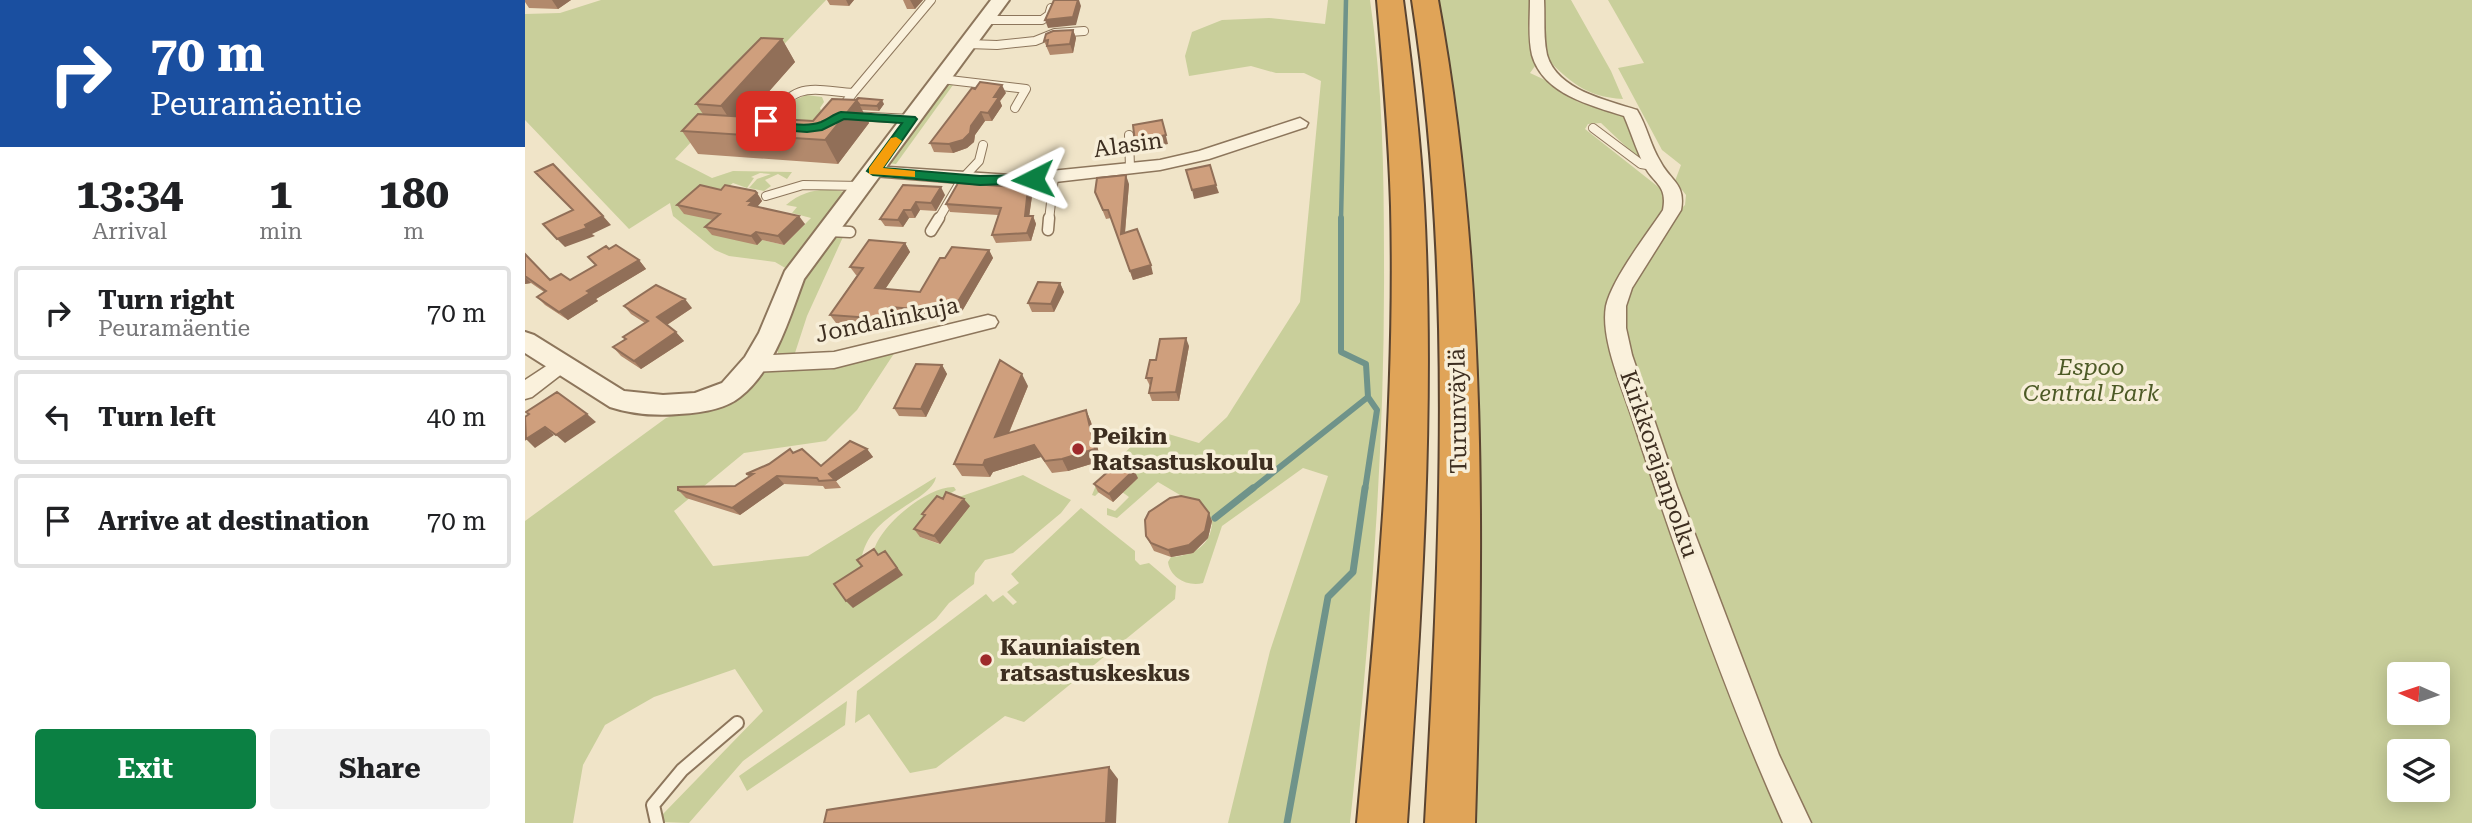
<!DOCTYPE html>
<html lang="en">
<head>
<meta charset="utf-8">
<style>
  body { margin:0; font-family:"Roboto Serif",serif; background:#f2f2f2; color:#202124; height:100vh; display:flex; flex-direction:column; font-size:26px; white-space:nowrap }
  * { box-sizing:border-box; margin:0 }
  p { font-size:23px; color:#757577 }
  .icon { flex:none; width:38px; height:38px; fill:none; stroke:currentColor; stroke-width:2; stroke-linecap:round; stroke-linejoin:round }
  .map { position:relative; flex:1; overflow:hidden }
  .panel { display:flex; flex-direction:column; background:#fff; width:525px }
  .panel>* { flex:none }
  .banner { background:#1a4fa0; color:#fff; overflow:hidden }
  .needle { width:46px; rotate:273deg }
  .fabs { position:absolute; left:1862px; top:662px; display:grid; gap:14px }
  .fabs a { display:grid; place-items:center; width:63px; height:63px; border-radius:7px; background:#fff; box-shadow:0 4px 18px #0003; font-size:35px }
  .pin { position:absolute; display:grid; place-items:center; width:60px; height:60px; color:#fff; margin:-30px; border-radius:14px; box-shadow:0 4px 10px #0006 }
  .me { position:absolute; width:77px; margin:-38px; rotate:267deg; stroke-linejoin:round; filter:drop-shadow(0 0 5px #0008) }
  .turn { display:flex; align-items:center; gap:24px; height:147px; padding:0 35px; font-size:32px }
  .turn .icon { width:91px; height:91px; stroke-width:2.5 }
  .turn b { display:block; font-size:49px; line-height:60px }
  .eta { display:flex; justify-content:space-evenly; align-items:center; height:119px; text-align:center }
  .eta b { font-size:42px; font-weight:700; line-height:49px }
  .cta { display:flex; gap:14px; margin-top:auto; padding:14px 35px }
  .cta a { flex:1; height:80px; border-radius:7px; background:#0b8043; color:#fff; font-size:28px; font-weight:700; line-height:80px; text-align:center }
  .cta a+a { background:#f2f2f2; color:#202124 }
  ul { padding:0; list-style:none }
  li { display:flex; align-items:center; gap:21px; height:94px; margin:0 14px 10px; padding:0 21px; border:4px solid #e0e0e0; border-radius:7px }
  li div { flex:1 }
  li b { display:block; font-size:26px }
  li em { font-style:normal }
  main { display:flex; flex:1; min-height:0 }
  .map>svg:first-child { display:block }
  .green { fill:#c9cf9b; fill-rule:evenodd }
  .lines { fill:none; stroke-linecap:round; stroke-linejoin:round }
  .stream-far2 { stroke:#6f938a; stroke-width:4.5 }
  .stream-far1 { stroke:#6f938a; stroke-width:6 }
  .stream { stroke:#6f938a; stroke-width:7 }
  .service-far2-casing { stroke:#8d765c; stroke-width:10 }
  .service-far1-casing { stroke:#8d765c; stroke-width:13 }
  .service-casing { stroke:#8d765c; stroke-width:16 }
  .minor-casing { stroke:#8d765c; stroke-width:3 }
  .tertiary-casing { stroke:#8d765c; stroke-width:4 }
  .motorway-casing { stroke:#5b4430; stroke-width:4 }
  .service-far2 { stroke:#faf1dc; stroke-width:8 }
  .service-far1 { stroke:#faf1dc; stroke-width:10 }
  .service { stroke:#faf1dc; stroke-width:12 }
  .minor { fill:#faf1dc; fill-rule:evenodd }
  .tertiary { fill:#faf1dc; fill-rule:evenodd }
  .motorway { fill:#e0a458; fill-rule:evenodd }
  .wall { fill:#b2896c }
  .shaded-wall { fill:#916f58 }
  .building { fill:#cf9f7d; stroke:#916f58; stroke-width:2 }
  .route { fill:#0b8043; stroke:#07532c; stroke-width:2 }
  .slow { fill:#f59e0b }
  .poi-dot { fill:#9e2a2b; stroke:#f7eed8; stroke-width:2.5 }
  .labels { text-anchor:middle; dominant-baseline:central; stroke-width:7; stroke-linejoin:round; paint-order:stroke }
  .street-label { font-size:23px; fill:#3d2e20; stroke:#f7eed8 }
  .park-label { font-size:23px; font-style:italic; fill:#4d5a26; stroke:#f7eed8 }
  .poi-label { font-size:23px; font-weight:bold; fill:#3d2e20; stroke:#f7eed8; text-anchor:start }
</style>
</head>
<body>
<main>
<section class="panel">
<div class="banner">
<div class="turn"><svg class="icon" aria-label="right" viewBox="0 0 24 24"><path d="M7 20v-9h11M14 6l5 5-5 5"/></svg><div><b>70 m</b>Peuramäentie</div></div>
</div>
<div class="eta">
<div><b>13:34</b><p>Arrival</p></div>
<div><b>1</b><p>min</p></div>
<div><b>180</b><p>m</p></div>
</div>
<ul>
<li><svg class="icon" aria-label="right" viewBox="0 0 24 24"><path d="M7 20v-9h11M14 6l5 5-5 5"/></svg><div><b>Turn right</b><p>Peuramäentie</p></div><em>70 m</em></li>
<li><svg class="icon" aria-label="left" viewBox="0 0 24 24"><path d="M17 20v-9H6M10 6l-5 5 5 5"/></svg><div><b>Turn left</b></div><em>40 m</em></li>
<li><svg class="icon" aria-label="arrive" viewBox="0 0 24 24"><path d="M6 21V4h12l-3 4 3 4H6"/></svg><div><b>Arrive at destination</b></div><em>70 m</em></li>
</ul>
<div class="cta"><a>Exit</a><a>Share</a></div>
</section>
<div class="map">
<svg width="1947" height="823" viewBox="0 0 1947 823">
  <rect width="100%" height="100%" fill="#f0e4c8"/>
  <path class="green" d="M76,0H301L150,159L187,178L208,171L267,172L262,179L253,174L240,180L246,186L239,191L224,188L232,179L246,174L235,173L226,177L229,178L222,188L208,183L199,190L189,188L160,213L201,222L237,240L259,245L286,218L267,213L272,207L261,205C279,190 297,187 320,192L262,269L250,262L204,256L190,250L148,216L145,203L104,229L0,120V14L35,13Z
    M803,0H845C858,88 859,175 859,264C860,451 845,637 825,823H703L745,651L803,476L778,468L697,526L678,583C663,587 645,578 643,562L646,557C668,556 687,545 687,521L639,510L655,495L633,482L592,518L582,515V508L590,511L604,497L597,492L598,469L570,496L567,495L572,483L623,428L674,443L702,417L775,302L796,81L779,73H751L726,66L664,76L660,56L667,32L697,20L744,18L800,24Z
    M910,0H1046L1086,71L1098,99C1060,97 1044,81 1018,55L1005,73L1033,86L1053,102L1086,109L1104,118L1120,159L1112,157L1076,123L1063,124L1060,129L1141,193L1143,205L1087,299L1264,823H944Z
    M1083,0H1947V823H1278L1251,761L1098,342L1097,297L1151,213L1160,205L1161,195L1150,181L1156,165L1137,150L1093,68L1119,63ZM1874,674H1913V712H1874ZM1874,751H1913V789H1874Z
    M421,84L428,85L371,164L362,163Z
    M281,95L297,97L299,102L295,108L299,116L284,124L255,123V116L266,102Z
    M309,237H318L282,316L269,356L258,357L253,354C251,316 287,266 309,237Z
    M370,352L332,410L301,441L219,453L149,511L188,566L283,556L411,477C406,502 347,511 337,556L348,555C351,528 402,486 429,487L431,490L413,501L395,537L414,544L425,500L498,475L546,500L536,513L488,553L460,560L450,573L449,584L424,603L411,619L218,761L164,823L135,822L138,814L238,711L210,669L129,697L80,725L58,765L48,823H0V521L141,418L190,403L238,370L260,366L305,370Z
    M556,508L610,551V560L615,565L624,563L651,586L650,599L499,722L480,716L411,768L385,773L344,714L330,723L332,691L461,594L468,602L478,595L488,605L492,602L482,592L494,583L486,574Z
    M322,701L320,725L222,791L214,776Z"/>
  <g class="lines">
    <path class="stream-far2" d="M816,220L821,0"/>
    <path class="stream-far1" d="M726,490L843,397L841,364L816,352V218
      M840,490L852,410L843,397"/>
    <path class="stream" d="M690,518L728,488
      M762,823L803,597L828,572L840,488"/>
    <g class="service-far2-casing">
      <path id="service-far2" d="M461,20H517L524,15L526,8
        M443,44L472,45L510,41L530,33L559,31
        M416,79L501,89L490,108
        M328,93L406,0
        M326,116L386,119
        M246,125H242L241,121C273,82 281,89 328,93L315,110
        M1068,128L1116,164L1128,166
        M604,135L605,168
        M241,196L278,185L337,186
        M413,220L437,179L454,161L458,145
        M524,220L529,177"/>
    </g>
    <g class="service-far1-casing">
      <path id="service-far1" d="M523,230L524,218
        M303,231L325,232
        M406,231L414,218"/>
    </g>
    <g class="service-casing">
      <path id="service" d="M132,823L128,805L157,770L212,723"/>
    </g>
    <g class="minor-casing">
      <path id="minor" d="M1005,0H1019C1020,18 1018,37 1022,55C1032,90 1081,100 1112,110C1122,126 1125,145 1135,161C1145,181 1161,183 1156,210L1107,288L1101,306V328L1107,355L1152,487L1254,755L1286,823H1258C1201,696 1152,556 1109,424C1099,391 1075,340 1081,306C1087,279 1122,234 1138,210C1143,184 1128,184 1119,165C1111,149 1106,132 1099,116C1065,105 1018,94 1007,55C1003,38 1005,18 1005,0Z
        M775,118L783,123L781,127L684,159L635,170L486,187L348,176L339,171L348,166L486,175L635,160L674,151Z
        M463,315L470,317L473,322L470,327L309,368L229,372L222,369L219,364L222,359L229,356L309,352Z
        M35,357L42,360L45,365L42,370L7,397L0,399V380Z"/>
    </g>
    <g class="tertiary-casing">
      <path id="tertiary" d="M466,0H484L279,279C264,319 250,369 215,397C199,410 174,413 154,414C132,416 106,414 85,407L0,353V332L9,335L99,391L138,395L170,393L197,383L220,357L234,333L260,271Z"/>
    </g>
    <g class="motorway-casing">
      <path id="motorway" d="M852,0H878C887,68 895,136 899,205C910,411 896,618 882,823H832C851,618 871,412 866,206C864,137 858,68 852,0Z
        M887,0H913C963,270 958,550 950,823H900C915,550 929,271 887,0Z"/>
    </g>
    <use href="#service-far2" class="service-far2"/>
    <use href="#service-far1" class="service-far1"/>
    <use href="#service" class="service"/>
    <use href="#minor" class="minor"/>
    <use href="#tertiary" class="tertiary"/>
    <use href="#motorway" class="motorway"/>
  </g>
  <path class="wall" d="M0,0H46L33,9L4,8L0,2Z
    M302,0H329L324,6L305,5Z
    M378,0H398L390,9H382Z
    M548,30L551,38L548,53L525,55L519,41Z
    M257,39L270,62L221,117L288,121L307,99L359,104L354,111L337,110L344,123L313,164L173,154L157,131L178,114L171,104Z
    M481,93L475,101L477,106L467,121H460L450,135L449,142L442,148L428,153L409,152L405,143Z
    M604,184L600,233L628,274L608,280L586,218L581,219L570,192Z
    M378,185L420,195L411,211L395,210L390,218H384L378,227L360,226L355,219Z
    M232,193L237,201L232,207L280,224L259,245L237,240L232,245L187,235L180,227L188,220L159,214L152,205Z
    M507,196L504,216H508L511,224L506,241L471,243L467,235L473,215L425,212L421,204Z
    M380,243L385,252L360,289L395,292L420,258L464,250L468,258L436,313L425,312L421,320L370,316L366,328L311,323L305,315L332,275H331L325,267Z
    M84,249L114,260L121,269L71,299L73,301L43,320L20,305L12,297L19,292L6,283L0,284V254L25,280H45L71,265L63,257Z
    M535,283L539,292L529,312H507L503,303Z
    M99,306L167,308L142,325L159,341L116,369L96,356L88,347L100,339L98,337L120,323L106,314Z
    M664,346L654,401H627L624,393L625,386L621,378L631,360Z
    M417,365L422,374L401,417L374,416L369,408Z
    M503,386L484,433L561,410L566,422L576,461L543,471L527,473L516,457L468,472L465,477L437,476L429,464Z
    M342,449L348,457L311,481L316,488L300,489L298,486L259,484L215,515L161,498L153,490L210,486L224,477L221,474L268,453L296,466Z
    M613,478L588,502L573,492L569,484Z
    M445,506L415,544L395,537L389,529L399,517L397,514Z
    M687,521L683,538L668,553L646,557L629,551L621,536Z"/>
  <path class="shaded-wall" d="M27,0H46L33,9Z
    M321,0H329L324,6Z
    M385,0H398L390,9Z
    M553,0H554L556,6L551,25L523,28L520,20Z
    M548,30L551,38L548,53L545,44Z
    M257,39L270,62L211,129L196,106Z
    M477,85L481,93L475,101L477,106L467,121L463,113L469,97Z
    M332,100L344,123L313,164L300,140Z
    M357,100L359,104L354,111L352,106Z
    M456,112L460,121L450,135L449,142L442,148L428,153L424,144Z
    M637,120L643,144L613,151L610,142Z
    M601,175L604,184L599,243L596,234Z
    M691,185L694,193L669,199L667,190Z
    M416,187L420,195L411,211L406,203Z
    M503,188L507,196L503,225L500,216Z
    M232,193L237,201L232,207L224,205L223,201Z
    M391,202L395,210L390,218L386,210Z
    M379,210L384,218L378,227L373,220Z
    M78,216L86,225L67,234L70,236L40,247L32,239Z
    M274,216L280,224L259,245L253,236Z
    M508,216L511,224L506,241L502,233Z
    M231,232L237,240L232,245L226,236Z
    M380,243L385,252L355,297L350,288Z
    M464,250L468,258L436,313L431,305Z
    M114,260L121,269L71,299L73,301L43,320L34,312L62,291Z
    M626,265L628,274L608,280L605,271Z
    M0,277L6,283L0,284Z
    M535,283L539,292L529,312L526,304Z
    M160,299L167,308L140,326L132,317Z
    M421,304L425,312L421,320L416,311Z
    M365,307L370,316L366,328L360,319Z
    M151,332L159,341L116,369L109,361Z
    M661,338L664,346L654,401L651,392Z
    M417,365L422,374L401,417L396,409Z
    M497,374L503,386L477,449L470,437Z
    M561,410L566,422L576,461L543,471L537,459Z
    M62,414L71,422L40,443L31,435Z
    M20,427L29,435L10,448L1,439Z
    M509,445L516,457L468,472L465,477L458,465L460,460Z
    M342,449L348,457L311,481L304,474Z
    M609,470L613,478L588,502L584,494Z
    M252,476L259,484L215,515L207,508Z
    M439,499L445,506L415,544L409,536Z
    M684,513L687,521L683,538L668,553L646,557L643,550Z
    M360,551L378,575L328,608L321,601Z
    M584,767L593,779L591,823H581Z"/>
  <path class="building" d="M529,0H553L548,17L520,20Z
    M548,30L545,44L522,46L523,40L519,41L521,34L528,31Z
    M236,38L257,39L196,106L171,104Z
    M455,82L477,85L469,97H474L463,113L456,112L446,126L445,133L438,140L424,144L405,143L447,88L450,89Z
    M333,98L357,100L352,106L335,105L331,100Z
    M307,99L332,100L300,140L157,131L173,114L288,121Z
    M637,120L641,135L610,142L608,125Z
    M28,164L78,216L60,225L62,228L32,239L18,224L48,210L10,172Z
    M685,165L691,185L667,190L661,170Z
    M601,175L596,234L612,229L626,265L605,271L583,210H578L570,192L572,178Z
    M433,183L503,188L500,216H508L502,233L467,235L476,208L421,204Z
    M175,185L196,190L200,185L230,191L232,193L223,201H228L224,205L274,216L253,236L231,232L226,236L180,227L195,214L152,205Z
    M378,185L416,187L406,203L391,202L386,210H379L373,220L355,219Z
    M344,240L380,243L350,288L395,292L415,258H420L427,247L464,250L431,305L421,304L416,311L365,307L360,319L305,315L338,268L325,267Z
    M91,245L114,260L62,291L65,293L34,312L12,297L21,291L0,276V254L25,280L36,274L45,280L71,265L63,257L81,246L84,249Z
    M513,282L535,283L526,304L503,303Z
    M131,285L160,299L132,317L151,332L109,361L88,347L101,339L98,337L123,321L99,306Z
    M661,338L651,392L624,393L627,378H621L625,360H631L635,339Z
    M475,360L497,374L470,437L561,410L570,449L537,459L520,461L509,445L460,460L458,465L429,464Z
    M391,364L417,365L396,409L369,408Z
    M32,392L62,414L31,435L20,427L1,439L0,417L4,414L1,412Z
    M325,441L342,449L304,474L310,480L294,481L292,478L252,476L207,508L153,490V487L210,486L228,474H221L244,464L265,449L268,453L277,449L296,466Z
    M595,461L609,470L584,494L569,484Z
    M421,492L439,499L409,536L389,529L400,515L397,514L412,496L418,499Z
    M656,496L674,500L684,513L680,531L664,545L643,550L626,543L621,536L620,520L624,512L645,498Z
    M349,549L353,555L360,551L372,568L321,601L309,584L337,566L332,560Z
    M584,767L581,823H299L302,810Z"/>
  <path class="route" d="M316,112L390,117L392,119L358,168L455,176L508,175L514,179L508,183L455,185L348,175L342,171L377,123L319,119L297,130L282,132L242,129L238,128L235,121L241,117C255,123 280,128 296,122C303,119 309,114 316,112Z"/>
  <path class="slow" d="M371,137L377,141L358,168L390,171V177L344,174V168L366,138Z"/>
  <g class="poi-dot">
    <circle cx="553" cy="449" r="7"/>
    <circle cx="461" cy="660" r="7"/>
  </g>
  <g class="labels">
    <g class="street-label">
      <text transform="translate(603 145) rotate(-8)">Alasin</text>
      <text transform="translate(362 320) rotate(-12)">Jondalinkuja</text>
      <text transform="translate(933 411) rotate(-91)">Turunväylä</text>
      <text transform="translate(1134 464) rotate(71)">Kirkkorajanpolku</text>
    </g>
    <g class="park-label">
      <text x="1566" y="367">Espoo<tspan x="1566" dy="26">Central Park</tspan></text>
    </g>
    <g class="poi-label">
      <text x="567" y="436">Peikin<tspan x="567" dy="26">Ratsastuskoulu</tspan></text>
      <text x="475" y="647">Kauniaisten<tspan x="475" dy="26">ratsastuskeskus</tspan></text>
    </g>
  </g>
</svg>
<div class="fabs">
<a><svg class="needle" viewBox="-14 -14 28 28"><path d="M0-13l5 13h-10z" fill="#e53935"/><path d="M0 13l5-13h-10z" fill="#757577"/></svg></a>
<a><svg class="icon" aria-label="layers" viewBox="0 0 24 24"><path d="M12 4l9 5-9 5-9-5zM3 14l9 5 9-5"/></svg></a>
</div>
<div class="pin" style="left:241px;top:121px;background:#d93025"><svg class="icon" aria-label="arrive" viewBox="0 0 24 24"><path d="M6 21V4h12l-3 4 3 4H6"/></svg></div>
<svg class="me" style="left:508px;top:179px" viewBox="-20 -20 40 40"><path d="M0-17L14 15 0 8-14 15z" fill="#0b8043" stroke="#fff" stroke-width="4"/></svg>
</div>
</main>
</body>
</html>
